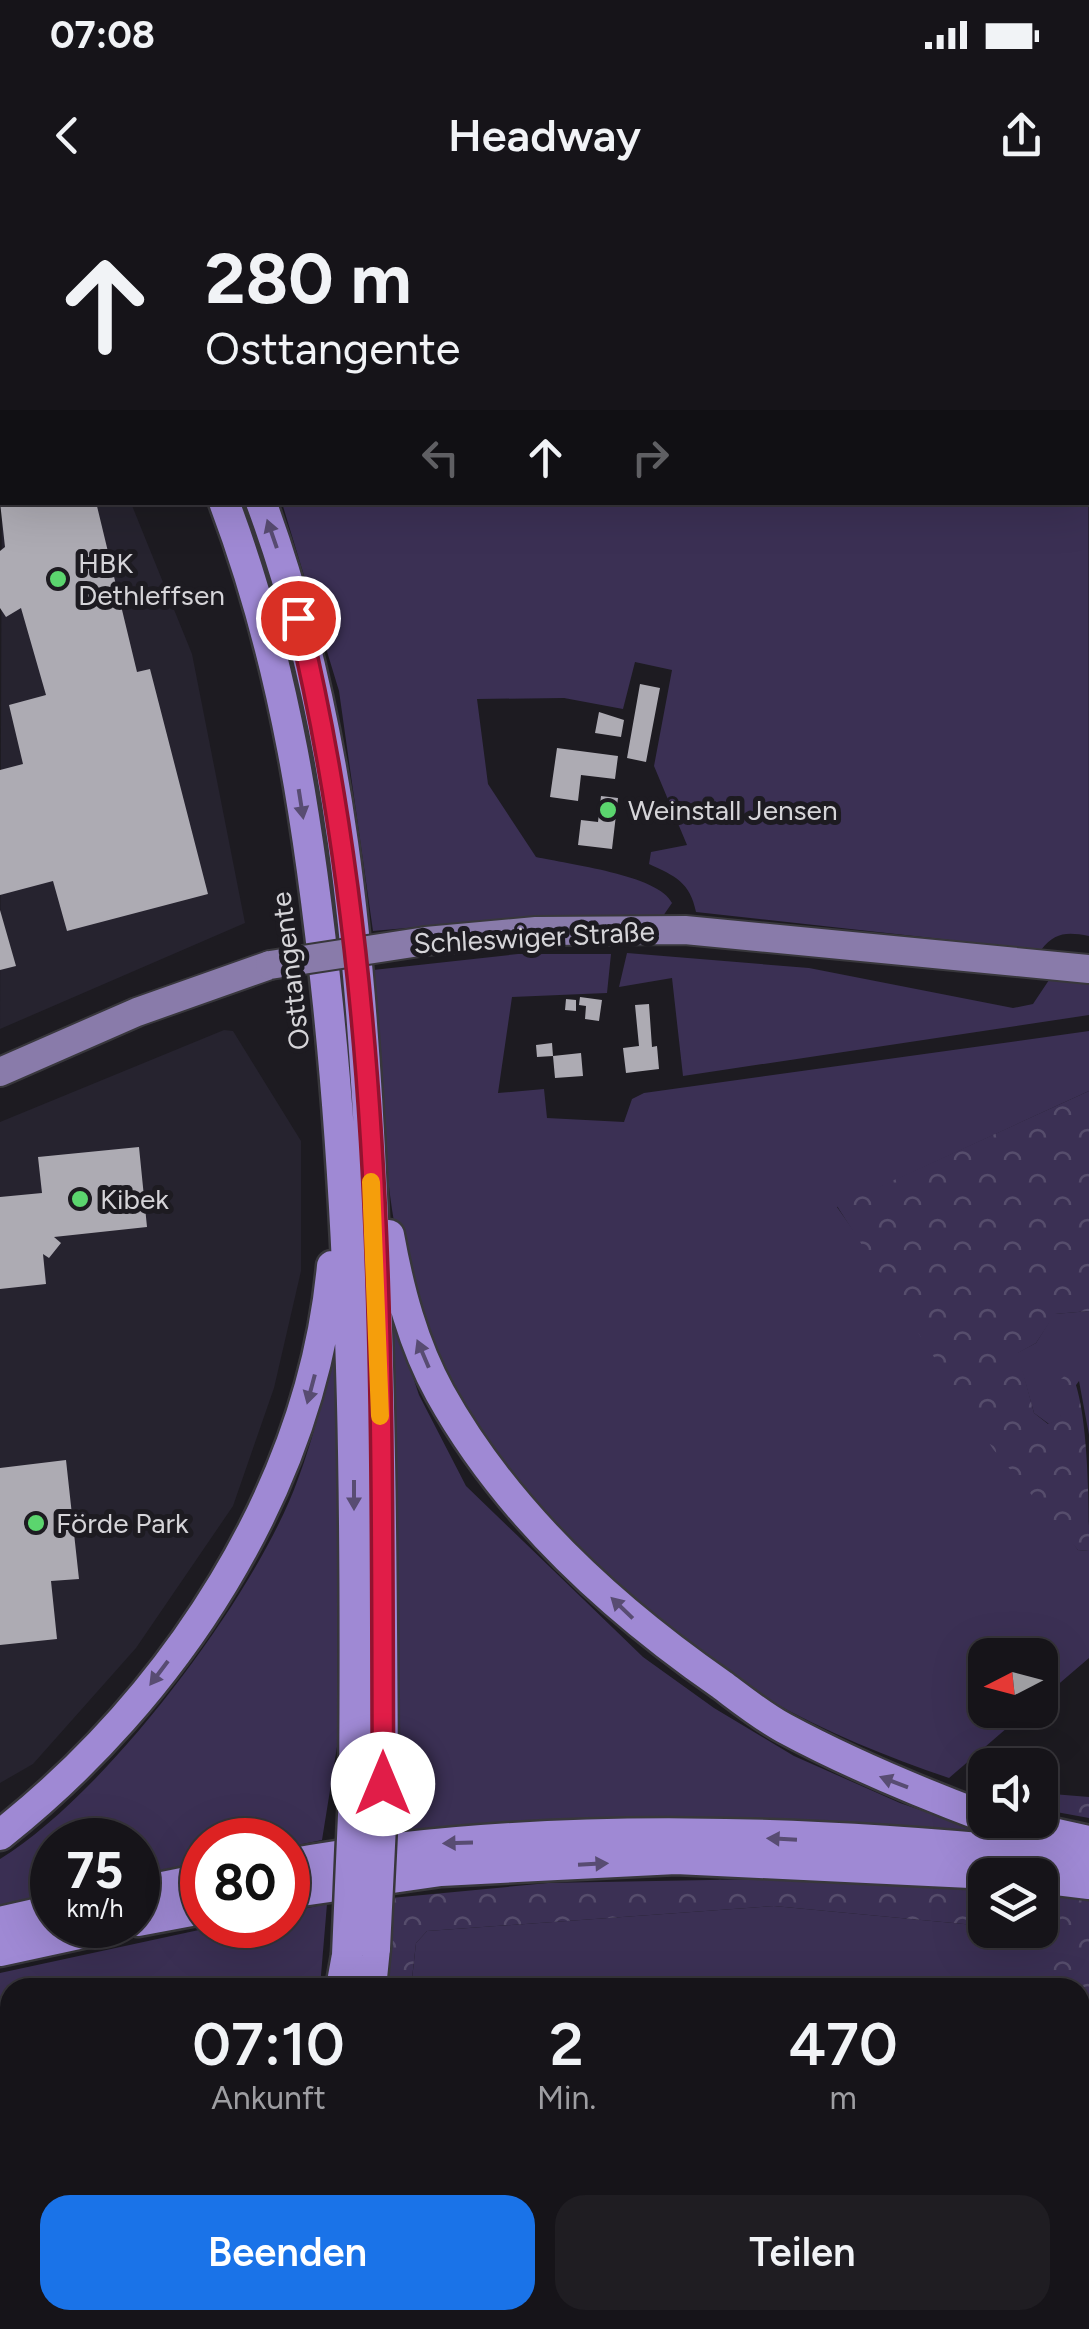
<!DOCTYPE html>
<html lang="de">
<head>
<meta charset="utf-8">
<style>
  body { margin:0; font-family:Figtree,sans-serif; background:#1f1d22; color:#f1f3f6; height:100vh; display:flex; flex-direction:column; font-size:38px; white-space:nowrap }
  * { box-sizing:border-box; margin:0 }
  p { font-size:32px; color:#9e9ea2 }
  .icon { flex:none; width:55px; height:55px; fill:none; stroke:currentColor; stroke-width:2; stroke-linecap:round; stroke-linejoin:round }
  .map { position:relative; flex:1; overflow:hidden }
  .drawer { position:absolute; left:0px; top:1778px; width:1090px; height:352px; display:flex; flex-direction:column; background:#161419; border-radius:30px 30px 0 0; box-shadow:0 10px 40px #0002,0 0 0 2px #353338 }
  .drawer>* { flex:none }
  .guide { position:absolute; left:0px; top:0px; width:1090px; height:305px; box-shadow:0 10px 40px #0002,0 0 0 2px #353338; background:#161419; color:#f1f3f6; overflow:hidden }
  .needle { width:65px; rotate:264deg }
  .buttons { position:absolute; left:968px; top:1438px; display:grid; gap:20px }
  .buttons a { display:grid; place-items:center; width:90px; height:90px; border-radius:20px; background:#161419; box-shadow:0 10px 40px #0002,0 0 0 2px #353338; font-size:50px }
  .speed { position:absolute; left:30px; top:1618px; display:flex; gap:20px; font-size:50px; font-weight:700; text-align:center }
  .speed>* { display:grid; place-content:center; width:130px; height:130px; border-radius:50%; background:#161419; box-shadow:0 10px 40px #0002,0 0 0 2px #353338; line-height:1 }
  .speed small { font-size:25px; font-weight:400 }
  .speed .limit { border:15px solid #d22; background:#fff; color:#111 }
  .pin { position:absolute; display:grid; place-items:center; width:85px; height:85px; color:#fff; margin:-42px; border:5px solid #fff; border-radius:50%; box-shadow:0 2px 10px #0007 }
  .me { position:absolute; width:110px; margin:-55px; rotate:0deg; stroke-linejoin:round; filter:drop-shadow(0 0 8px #0008) }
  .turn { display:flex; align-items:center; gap:35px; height:210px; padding:0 40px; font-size:45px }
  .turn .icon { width:130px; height:130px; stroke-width:2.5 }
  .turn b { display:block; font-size:70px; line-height:85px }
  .lanes { display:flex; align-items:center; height:95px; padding:0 40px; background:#0003; justify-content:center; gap:50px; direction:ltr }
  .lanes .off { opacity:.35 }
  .eta { display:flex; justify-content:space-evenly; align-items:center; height:170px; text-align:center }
  .eta b { font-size:60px; font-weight:600; line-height:70px }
  .button { display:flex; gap:20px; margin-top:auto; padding:20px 40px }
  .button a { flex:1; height:115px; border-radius:30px; background:#1a73e8; color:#fff; font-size:40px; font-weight:600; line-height:115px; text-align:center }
  .button a+a { background:#1f1d22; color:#f1f3f6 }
  .status { display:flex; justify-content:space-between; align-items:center; height:70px; padding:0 50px; background:#161419; direction:ltr }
  .status svg { height:28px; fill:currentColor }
  header { display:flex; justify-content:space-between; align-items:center; height:130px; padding:0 40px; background:#161419; font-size:45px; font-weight:600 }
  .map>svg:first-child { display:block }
  .built { fill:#26232f }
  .industrial { fill:url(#industrial-grid) }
  .green { fill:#3b3054 }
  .forest { fill:url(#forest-crowns) }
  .water { fill:url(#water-ripples); stroke:#695a85; stroke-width:2.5 }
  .building { fill:#adabb3 }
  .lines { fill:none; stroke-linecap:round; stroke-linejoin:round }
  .minor-casing { stroke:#38373c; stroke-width:28 }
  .major-casing { stroke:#38373c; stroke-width:32 }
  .highway-casing { stroke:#38373c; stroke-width:35 }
  .minor { stroke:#67656c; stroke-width:22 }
  .major { stroke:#897baa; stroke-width:28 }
  .highway { stroke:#9f89d4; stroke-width:30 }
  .major-bridge-casing { stroke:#38373c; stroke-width:32; stroke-linecap:butt }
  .highway-bridge-casing { stroke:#38373c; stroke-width:35; stroke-linecap:butt }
  .major-bridge { stroke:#897baa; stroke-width:28 }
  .highway-bridge { stroke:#9f89d4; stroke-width:30 }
  .oneway { fill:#584c72 }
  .route-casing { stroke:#92132f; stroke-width:25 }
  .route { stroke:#e11d48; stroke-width:18 }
  .slow { stroke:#f59e0b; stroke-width:18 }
  .poi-dot { fill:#5bd56e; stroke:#1d1b21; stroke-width:4 }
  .labels { text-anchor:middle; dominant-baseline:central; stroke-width:10; stroke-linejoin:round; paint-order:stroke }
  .poi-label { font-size:28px; fill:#d5d4d8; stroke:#1d1b21; text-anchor:start }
  .street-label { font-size:28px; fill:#d5d4d8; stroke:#1d1b21 }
</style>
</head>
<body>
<div class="status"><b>07:08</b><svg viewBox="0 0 49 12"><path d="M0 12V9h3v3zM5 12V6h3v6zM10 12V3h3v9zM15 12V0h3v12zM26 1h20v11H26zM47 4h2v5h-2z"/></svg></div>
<header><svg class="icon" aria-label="back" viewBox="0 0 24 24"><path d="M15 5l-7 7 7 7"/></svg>Headway<svg class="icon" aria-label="share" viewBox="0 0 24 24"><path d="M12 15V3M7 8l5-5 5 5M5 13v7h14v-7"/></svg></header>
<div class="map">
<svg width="1089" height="2129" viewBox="0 0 1089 2129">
  <defs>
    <pattern id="industrial-grid" width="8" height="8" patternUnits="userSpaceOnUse" patternTransform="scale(2.5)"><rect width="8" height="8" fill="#26232f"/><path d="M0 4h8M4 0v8" fill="none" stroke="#45424c"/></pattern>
    <pattern id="forest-crowns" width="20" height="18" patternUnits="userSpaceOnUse" patternTransform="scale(2.5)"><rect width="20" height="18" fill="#3b3054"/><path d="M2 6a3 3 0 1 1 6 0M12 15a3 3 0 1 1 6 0" fill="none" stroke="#564d6c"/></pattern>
    <pattern id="water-ripples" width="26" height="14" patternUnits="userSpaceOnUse" patternTransform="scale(2.5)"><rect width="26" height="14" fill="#3b2661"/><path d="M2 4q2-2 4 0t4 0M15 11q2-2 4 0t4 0" fill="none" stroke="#564577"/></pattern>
  </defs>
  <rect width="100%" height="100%" fill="#1d1b21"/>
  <path class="built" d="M2,229V302L131,303L192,454L245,723L0,829Z
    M224,830L233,831L301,941V1071L274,1188L233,1306L136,1448L33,1564L0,1583V922Z"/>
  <path class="industrial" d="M564,0H784L564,2Z"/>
  <path class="green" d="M149,0H564L151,2Z
    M784,0H1070L1071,2H775Z
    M1088,54L1089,736C1067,732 1055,732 1041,750L696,712C690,682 675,676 649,664L651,652L687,645L654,566L672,470L635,462L623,509L564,498L477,499L488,584L536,657C567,664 659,675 672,703L663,716L519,718L373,731L339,491L282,303L1088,302Z
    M627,753L809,768L1013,808L1033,804L1051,777L1089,779V815L683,876L672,778L619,787Z
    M518,754H611L607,793L512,797L498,893L544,889L547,918L624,922L632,899L644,893L1089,831V891L837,1007L1078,1350L1089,1351V1458L1040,1500V1455H985V1510H1028L949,1578C887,1557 826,1532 769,1500C726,1475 685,1441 648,1409C548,1325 451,1228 412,1100C380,995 382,878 373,770Z
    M390,1108L419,1195L466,1286L643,1457L714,1508L794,1556L900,1603L985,1632C788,1613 609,1614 412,1633L401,1628Z
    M1089,1111V1235L1079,1181L1063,1203L1060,1219L1049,1224L1034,1213L1017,1153L1036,1143L1054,1114Z
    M337,1148V1547L322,1640L288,1647V1640H202V1663L138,1677V1640H52V1694L0,1707V1659C106,1594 256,1396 298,1279C314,1237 324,1191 337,1148Z
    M327,1704L320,1787L10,1788V1966L0,1956V1773L222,1725H288V1712Z
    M774,1706L985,1726V1730H1033L1060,1787L411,1788L416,1743L427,1731Z
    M1080,1811L1089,1824V2129H281L288,2120H1080Z
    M14,2120H161L151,2129H2Z"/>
  <path class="forest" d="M1089,891V1111L1055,1114L1036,1143L1018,1153L1034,1213L1048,1224L1060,1218L1061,1179L1070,1171C1089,1203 1089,1307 1089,1351L1078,1350L993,1249L837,1006Z
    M1040,1593L1089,1597V1618L1040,1609Z
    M813,1678L985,1690V1726L774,1706L427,1731L416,1743L411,1787L383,1788L391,1698L548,1683Z
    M1040,1693L1089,1698V1824L1080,1811V1788L1060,1787L1030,1730H1040Z
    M246,2120H288L281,2129H237Z"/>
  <path class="water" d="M0,1956L10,1966V2120H14L2,2129Z"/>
  <path class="building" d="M0,302H96L137,472L150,469L208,694L67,731L53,681L0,695V570L23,564L9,505L46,495L21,408L6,417L0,408V351L5,347Z
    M640,484L660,488L646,562L627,558Z
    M599,512L624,520L621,537L595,533Z
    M557,548L618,556L615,579L581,575L578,601L550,597Z
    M601,596L618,598L612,649L578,645L581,620L598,622Z
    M0,710L16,766L0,770Z
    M580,797L602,800L599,821L585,819L586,806L579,805Z
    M566,799L576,800V811L565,810Z
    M649,804L652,847L657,846L659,869L626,873L623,848L639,846L635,805Z
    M552,843L553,856L537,857L536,845Z
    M581,853L583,876L555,878L553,856Z
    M139,947L147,1027L54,1037L61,1043L49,1058L43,1054L46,1084L0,1089V997L42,993L38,957Z
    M66,1260L79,1379L51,1381L57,1439L0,1445V1268Z"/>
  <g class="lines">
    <g class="minor-casing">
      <path id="minor" d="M1088,15L1089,19"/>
    </g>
    <g class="major-casing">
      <path id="major" d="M116,0V2
        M26,2L27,0
        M55,2L58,0
        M0,40L2,39
        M0,78L2,76
        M426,741L536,731L685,730L1089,769
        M0,872L137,812L270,765"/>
    </g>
    <g class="highway-casing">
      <path id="highway" d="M224,302C286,466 310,632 328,805C355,1067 356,1330 354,1592
        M261,302C342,521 362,763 372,994C381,1191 382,1387 383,1584
        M389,1035C399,1090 413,1144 440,1193C506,1312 611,1408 722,1485C742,1500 762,1516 784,1528C849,1563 916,1591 985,1617
        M994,1620L1089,1641
        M0,1635C174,1497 311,1290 332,1066
        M288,1664C545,1618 829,1630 1089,1659
        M1040,1678L1089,1684
        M138,1692L202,1679
        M288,1693L441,1671L676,1659L1012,1675
        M138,1721L202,1709
        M0,1722L52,1710
        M0,1751L120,1725
        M341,1788L347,1755
        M371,1788L375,1748
        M178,2129L187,2120
        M218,2129L226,2120"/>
    </g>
    <use href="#minor" class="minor"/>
    <use href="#major" class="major"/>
    <use href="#highway" class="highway"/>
    <g class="major-bridge-casing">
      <path id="major-bridge" d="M270,765L426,741"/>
    </g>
    <g class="highway-bridge-casing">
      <path id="highway-bridge" d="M375,1748L383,1584
        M347,1755L354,1592"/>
    </g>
    <use href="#major-bridge" class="major-bridge"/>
    <use href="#highway-bridge" class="highway-bridge"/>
  </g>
  <defs><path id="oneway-solid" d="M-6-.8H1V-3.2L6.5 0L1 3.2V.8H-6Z" transform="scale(2.5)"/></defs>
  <g class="oneway">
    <use href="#oneway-solid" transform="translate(272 334) rotate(-109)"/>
    <use href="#oneway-solid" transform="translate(301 604) rotate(81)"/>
    <use href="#oneway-solid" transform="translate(423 1154) rotate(-113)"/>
    <use href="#oneway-solid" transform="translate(311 1189) rotate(105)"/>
    <use href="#oneway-solid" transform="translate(354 1295) rotate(90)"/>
    <use href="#oneway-solid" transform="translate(622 1408) rotate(-136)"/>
    <use href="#oneway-solid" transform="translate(159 1473) rotate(127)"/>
    <use href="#oneway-solid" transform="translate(894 1582) rotate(-159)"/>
    <use href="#oneway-solid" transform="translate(782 1639) rotate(-177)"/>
    <use href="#oneway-solid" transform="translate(458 1643) rotate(178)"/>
    <use href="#oneway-solid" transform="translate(593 1664) rotate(-3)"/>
  </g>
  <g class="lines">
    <g class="route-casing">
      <path id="route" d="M298,418C390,798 381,1195 383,1584"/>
    </g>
    <use href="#route" class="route"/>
    <path class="slow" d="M371,982L380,1216"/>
  </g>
  <g class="poi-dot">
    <circle cx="58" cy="379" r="10"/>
    <circle cx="608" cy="610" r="10"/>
    <circle cx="80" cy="999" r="10"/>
    <circle cx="36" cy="1323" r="10"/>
  </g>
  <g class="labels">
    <g class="poi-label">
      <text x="78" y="363">HBK<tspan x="78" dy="32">Dethleffsen</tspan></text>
      <text x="628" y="610">Weinstall Jensen</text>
      <text x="100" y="999">Kibek</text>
      <text x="56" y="1323">Förde Park</text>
    </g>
    <g class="street-label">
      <text transform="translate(534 737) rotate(-3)">Schleswiger Straße</text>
      <text transform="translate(290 771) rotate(-97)">Osttangente</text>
    </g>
  </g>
</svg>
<div class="buttons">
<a><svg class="needle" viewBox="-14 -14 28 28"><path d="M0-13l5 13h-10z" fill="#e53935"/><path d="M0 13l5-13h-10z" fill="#9e9ea2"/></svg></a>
<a><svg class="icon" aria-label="sound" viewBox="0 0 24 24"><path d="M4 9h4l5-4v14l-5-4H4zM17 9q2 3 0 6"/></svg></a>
<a><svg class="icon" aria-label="layers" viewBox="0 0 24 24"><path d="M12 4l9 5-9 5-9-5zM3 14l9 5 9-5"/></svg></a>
</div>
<div class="speed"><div>75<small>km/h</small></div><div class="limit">80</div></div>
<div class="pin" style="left:298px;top:418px;background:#d93025"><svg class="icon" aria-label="arrive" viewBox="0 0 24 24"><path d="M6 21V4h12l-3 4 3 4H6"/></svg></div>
<svg class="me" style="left:383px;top:1584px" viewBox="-20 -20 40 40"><circle r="19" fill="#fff"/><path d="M0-13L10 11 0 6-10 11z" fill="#e11d48"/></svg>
<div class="guide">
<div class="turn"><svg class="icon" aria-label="ahead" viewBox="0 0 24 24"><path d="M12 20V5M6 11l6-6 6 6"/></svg><div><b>280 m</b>Osttangente</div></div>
<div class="lanes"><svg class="icon off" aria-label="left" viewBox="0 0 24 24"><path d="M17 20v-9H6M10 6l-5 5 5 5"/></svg><svg class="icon" aria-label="ahead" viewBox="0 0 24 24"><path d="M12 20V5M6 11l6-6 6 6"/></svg><svg class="icon off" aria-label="right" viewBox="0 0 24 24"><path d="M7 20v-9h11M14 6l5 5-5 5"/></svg></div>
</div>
<section class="drawer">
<div class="eta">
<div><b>07:10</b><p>Ankunft</p></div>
<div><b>2</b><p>Min.</p></div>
<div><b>470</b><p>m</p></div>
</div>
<div class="button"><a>Beenden</a><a>Teilen</a></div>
</section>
</div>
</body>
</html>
